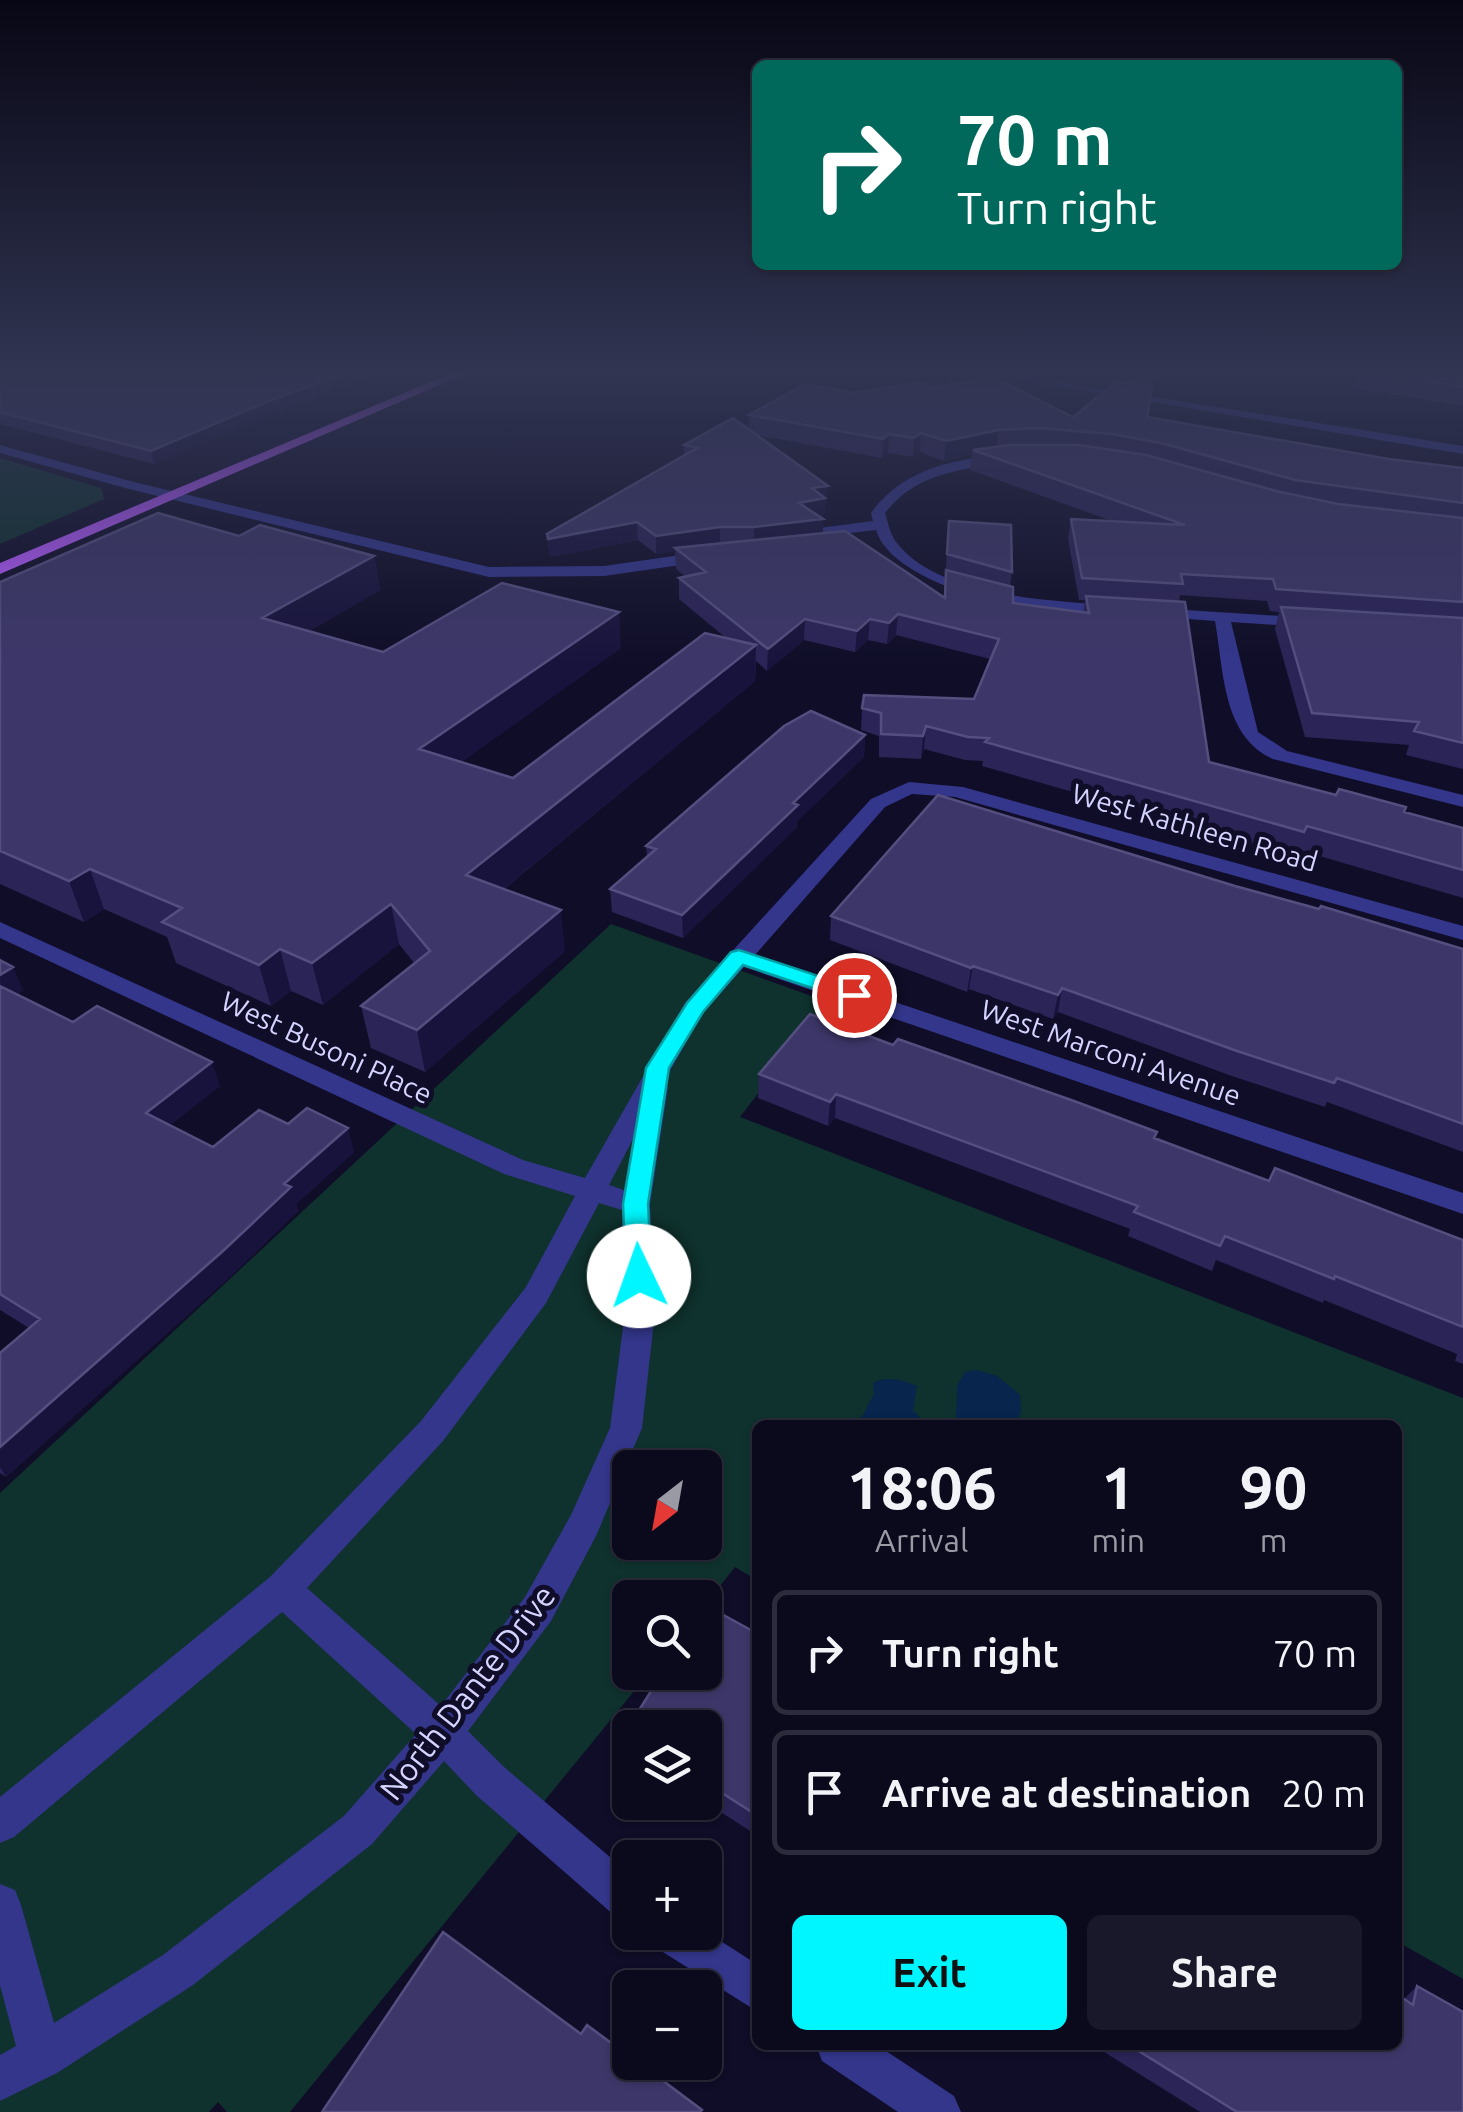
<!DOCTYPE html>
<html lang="en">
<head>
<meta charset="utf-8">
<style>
  body { margin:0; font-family:Ubuntu,sans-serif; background:#19182a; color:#f1f3f6; height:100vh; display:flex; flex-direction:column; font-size:38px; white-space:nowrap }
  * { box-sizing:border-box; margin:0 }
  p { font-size:32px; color:#9a9aa4 }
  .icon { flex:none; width:55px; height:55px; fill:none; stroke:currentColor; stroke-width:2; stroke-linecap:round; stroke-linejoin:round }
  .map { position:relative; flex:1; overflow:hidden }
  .sheet { position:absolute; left:752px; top:1420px; width:650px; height:630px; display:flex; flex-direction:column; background:#0b0a1d; border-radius:15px; box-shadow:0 2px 8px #0004,0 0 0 2px #2b2b3b }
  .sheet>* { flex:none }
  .top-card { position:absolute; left:752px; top:60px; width:650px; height:210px; border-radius:15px; box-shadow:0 2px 8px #0004,0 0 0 2px #2b2b3b; background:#00695c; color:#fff; overflow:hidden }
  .needle { width:65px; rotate:211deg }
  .controls { position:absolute; left:612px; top:1450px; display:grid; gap:20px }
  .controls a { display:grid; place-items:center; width:110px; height:110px; border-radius:15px; background:#0b0a1d; box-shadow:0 2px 8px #0004,0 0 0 2px #2b2b3b; font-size:50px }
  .pin { position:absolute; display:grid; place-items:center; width:85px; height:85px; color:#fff; margin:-42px; border:5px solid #fff; border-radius:50%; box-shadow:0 2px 10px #0007 }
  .me { position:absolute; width:110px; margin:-55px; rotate:357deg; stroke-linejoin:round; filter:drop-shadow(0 0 8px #0008) }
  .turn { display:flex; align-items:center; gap:35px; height:210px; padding:0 40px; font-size:45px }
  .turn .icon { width:130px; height:130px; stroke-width:2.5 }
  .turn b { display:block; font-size:70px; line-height:85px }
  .eta { display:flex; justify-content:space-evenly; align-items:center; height:170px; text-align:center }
  .eta b { font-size:60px; font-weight:700; line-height:70px }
  .action { display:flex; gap:20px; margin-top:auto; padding:20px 40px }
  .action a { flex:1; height:115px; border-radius:15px; background:#00f6fe; color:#111; font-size:40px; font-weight:700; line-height:115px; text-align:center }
  .action a+a { background:#19182a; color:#f1f3f6 }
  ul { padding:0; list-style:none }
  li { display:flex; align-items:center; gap:30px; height:125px; margin:0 20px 15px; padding:0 20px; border:5px solid #2b2b3b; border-radius:15px }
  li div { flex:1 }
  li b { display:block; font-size:38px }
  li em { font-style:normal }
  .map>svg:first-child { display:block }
  .green { fill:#0f322e; fill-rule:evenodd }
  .water { fill:#07254d }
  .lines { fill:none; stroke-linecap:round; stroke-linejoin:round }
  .street { fill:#33368b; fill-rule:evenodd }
  .primary { fill:#b65aff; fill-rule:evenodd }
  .wall { fill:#2b2457; fill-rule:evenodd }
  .shaded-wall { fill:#18133c }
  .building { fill:#3d3769; stroke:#554f80; stroke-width:2.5 }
  .route { fill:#00f6fe; stroke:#00a0a5; stroke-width:2.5 }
  .labels { text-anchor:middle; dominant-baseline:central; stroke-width:10; stroke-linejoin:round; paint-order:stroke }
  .street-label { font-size:28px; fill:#d5d3ff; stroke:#0f0d27 }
  .near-street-label { font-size:32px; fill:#d5d3ff; stroke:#0f0d27 }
</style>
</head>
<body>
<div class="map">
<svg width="1463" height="2112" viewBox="0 0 1463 2112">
  <rect width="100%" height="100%" fill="#0f0d27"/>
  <path class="green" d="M0,458L101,488L104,499L0,544Z
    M611,924L828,1002L740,1117L1463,1398V1979L1398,1942V1425H758L757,1580L735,1567L705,1605V1598H630V1672L649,1673L290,2112H227L218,2102L209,2112H0V1493ZM630,1468H705V1542H630Z"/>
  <path class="water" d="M977,1370L997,1376L1020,1395L1021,1411L1017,1421L995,1425H834L862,1417L874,1394L873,1383C886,1375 904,1381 917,1386L913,1410L923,1421L946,1423L956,1419L957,1386L965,1372Z"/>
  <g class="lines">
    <path class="street" d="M960,370H985L1463,446V454Z
      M0,445L134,482L489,567L604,566L708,551L716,556L708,561L604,576L489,577L125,488L0,453Z
      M1003,455L1008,456V462C961,470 917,472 885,513C888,522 890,534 896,542C938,597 1051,601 1114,605L1120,607V613C1063,623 895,592 876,530L789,540L782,536L789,532L873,521L871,513C903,469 952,459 1003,455Z
      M1154,608L1314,618L1316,622L1308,627L1231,622L1258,732L1287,751L1463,795V807L1273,759C1222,736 1224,671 1215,621L1148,616V610Z
      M909,782L963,787L1463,926V940L955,797L912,794L885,807L755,955L1463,1193V1214L744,967L703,1013L664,1081L668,1087L650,1204L655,1312L642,1428L596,1536L551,1621L468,1731L504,1767L630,1874V1922L615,1916L476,1795L444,1761L372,1844L193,1985L57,2073L0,2101V2055L16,2046L0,1985V1884L15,1890L21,1905L54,2023L163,1955L344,1816L416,1734L282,1612L14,1837L0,1843V1797L270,1577L421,1421L526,1287L575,1196L504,1174L0,938V922L523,1160L585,1178L685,1003L871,799ZM633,1139L624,1190L609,1185ZM599,1203L622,1210L625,1312L610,1428L571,1515L525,1597L441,1706L307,1588L443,1441L546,1303Z
      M705,1931L758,1965V2012L655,1947L649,1932Z
      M816,2045H877L954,2096L961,2112H898L822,2061Z"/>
    <path class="primary" d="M459,370H474L0,574V563Z"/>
  </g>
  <path class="wall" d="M0,370L271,414L154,464L0,424Z
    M1135,370H1169L1166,373L1154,371L1147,417L1389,459L1463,468V769L1406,755L1409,745L1305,737L1275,629L1279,612L1270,611L1267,601L1180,595L1179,602L1209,762L1463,828V898L1299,850L1296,856L982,766L983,761L965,760L924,749L921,759L879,757V736L861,730L862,708L974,699L990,659L896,635L887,644L868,640L855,652L804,640L767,671L756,661L755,681L504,889L565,951L425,1072L371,1048L361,1006L415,964L399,944L323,1005L291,991L271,1006L176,963L167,937L104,909L84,922L0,884V582L239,536L374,556L380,590L309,631L383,652L621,648L461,762L513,778L726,638L679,599V578L686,577L676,569L675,551L656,554L638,540L550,557L547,534L684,456V445L749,430V415L854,393L932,388L1073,417L1128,383L1130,374ZM757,435L882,458L888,453L913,457L920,452L944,461L972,454L970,470L1112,521L1071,519L1068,539L1079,600H1085L1083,612L1013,603L1010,586L1012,572L949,521L944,597L823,534V519L819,517L824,516L825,503H827Z
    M1358,370H1463V406L1353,388Z
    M865,735L864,757L797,821V827L683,938L612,912L610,889L647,857L646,846Z
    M1235,886L1463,949V1152L1327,1102L1325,1107L1229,1075L1058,1012L1053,1019L969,989L967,992L830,940L831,916Z
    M0,960L23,990L17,994L73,1022L220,1086L170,1125L213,1147L288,1124L354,1152L296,1204L298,1211L232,1275L6,1477L0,1473V1353L29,1328L0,1310Z
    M893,1045L1155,1138L1269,1181L1463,1240V1364L1455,1361L1457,1354L1324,1300L1323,1303L1216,1260L1212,1271L1128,1236L1130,1229L835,1118L828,1126L758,1098L759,1074Z
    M707,1606L758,1634V1836L705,1802V1728H630V1753L628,1752L626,1731L663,1672H705V1608Z
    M1417,1986L1463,2112H1200L1093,2045H1398L1404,1999Z"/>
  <path class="shaded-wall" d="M354,370H387L271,414L154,464L151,451L269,401Z
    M999,430L996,449L973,450L972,454L944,461L946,441Z
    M921,433L920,452L913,457L914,438Z
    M889,434L888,453L882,458L883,439Z
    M828,486L824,516L799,520V503L812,488Z
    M823,519V537L754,545V527Z
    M637,522L638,540L550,557L548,539Z
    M720,527V544L675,548V551L656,554V536Z
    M374,556L380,590L271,654L262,618Z
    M619,612L621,648L426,788L419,749Z
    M898,614L896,635L887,644L889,623Z
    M805,619L804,640L767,671L768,649Z
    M870,619L868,640L855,652L857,631Z
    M756,645L755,681L472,915L466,875Z
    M926,726L924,749L921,759L923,736Z
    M865,735L864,757L797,821V827L683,938L682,915L793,803Z
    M90,869L104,909L84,922L69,881Z
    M391,904L399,944L323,1005L312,963Z
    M561,910L565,951L425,1072L417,1030Z
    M280,949L291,991L271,1006L259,965Z
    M973,966L969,989L967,992L971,968Z
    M13,967L23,990L1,1005L0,975Z
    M1062,988L1058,1012L1053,1019L1058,995Z
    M212,1062L220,1086L155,1137L146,1113Z
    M836,1094L835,1118L828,1126L830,1102Z
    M348,1128L354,1152L296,1204L298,1211L232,1275L6,1477L0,1467V1447L284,1184Z"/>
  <path class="building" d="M0,370H354L269,401L151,451L0,412Z
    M1135,370H1155L1153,377L1130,374Z
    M1358,370H1463V387Z
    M993,377L1073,417L1117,381L1152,387L1147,417L1389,459L1463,468V503L1295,480L1165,444L1112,434L1037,428L999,430L946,441L921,433L914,438L889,434L883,439L749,415L805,384L854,393L921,382L932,388Z
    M733,418L828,486L812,488L825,498L799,503L823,519L754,527H720L656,536L637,522L548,539L547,534L697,448L684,445Z
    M1009,445H1079L1146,455L1276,491L1338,504L1463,518V602L1276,589L1273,579L1181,574L1183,584L1082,578L1071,519L1185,525L973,450Z
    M158,513L239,536L260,525L374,556L262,618L383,652L502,583L619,612L419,749L513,778L705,633L756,645L466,875L561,910L417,1030L361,1006L430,951L391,904L312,963L280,949L259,965L162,922L182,908L90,869L69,881L0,851V582Z
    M949,521L1011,525L1012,572L947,554Z
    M845,531L945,598L946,570L1013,587V603L1089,613L1086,596L1185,602L1209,762L1336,795L1339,789L1406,807L1404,812L1463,828V870L1307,826L1304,832L985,742L989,738L968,737L926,726L923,736L881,734V713L862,708L864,695L974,699L999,639L898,614L889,623L870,619L857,631L805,619L768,649L679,578L706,572L675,548Z
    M1281,607L1463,618V743L1414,731L1419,722L1312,713Z
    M811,711L865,735L793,803L798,805L682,915L610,889L656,849L646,846L784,726Z
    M938,795L1235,886L1319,909L1321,906L1463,949V1124L1337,1078L1334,1083L1237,1051L1062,988L1058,995L973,966L971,968L831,916Z
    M0,960L13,967L0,975Z
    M0,986L73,1022L97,1006L212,1062L146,1113L213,1147L259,1110L288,1124L307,1108L348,1128L284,1184L291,1187L223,1251L0,1447V1353L40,1319L0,1294Z
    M810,1014L893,1045L898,1039L1074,1101L1157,1132L1154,1138L1269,1181L1275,1168L1463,1240V1327L1335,1276L1334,1279L1225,1236L1220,1246L1134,1212L1138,1206L836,1094L830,1102L759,1074Z
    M707,1606L758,1634V1816L705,1782V1728H630V1734L626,1731L663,1672H705V1608Z
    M443,1932L581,2034L587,2025L630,2057V2062H638L702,2110L700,2112H322Z
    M1417,1986L1463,2012V2112H1237L1129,2045H1398V1995L1413,2005Z"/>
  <linearGradient id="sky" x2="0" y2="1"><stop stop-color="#080715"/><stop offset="0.56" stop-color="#313552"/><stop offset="1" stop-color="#313552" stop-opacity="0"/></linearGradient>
  <rect width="1463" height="665" fill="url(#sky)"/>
  <path class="route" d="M739,950L861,990L864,995L854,1002L743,965L703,1012L669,1068L648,1204L652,1276L648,1284L639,1287L630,1284L626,1276L623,1204L646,1068L687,1003L731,952Z"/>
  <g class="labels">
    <g class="street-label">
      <text transform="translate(1195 827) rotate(16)">West Kathleen Road</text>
      <text transform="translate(327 1047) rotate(25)">West Busoni Place</text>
      <text transform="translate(1111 1052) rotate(19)">West Marconi Avenue</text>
    </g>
    <g class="near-street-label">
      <text transform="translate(467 1692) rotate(-52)">North Dante Drive</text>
    </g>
  </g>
</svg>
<div class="controls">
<a><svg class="needle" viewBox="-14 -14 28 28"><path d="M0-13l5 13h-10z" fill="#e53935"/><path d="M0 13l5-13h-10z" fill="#9a9aa4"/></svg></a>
<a><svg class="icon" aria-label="search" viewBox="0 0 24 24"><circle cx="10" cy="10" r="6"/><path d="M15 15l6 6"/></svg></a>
<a><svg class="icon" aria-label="layers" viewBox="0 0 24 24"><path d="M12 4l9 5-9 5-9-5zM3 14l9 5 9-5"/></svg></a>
<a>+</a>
<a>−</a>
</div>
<div class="pin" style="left:854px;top:995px;background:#d93025"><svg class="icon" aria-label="arrive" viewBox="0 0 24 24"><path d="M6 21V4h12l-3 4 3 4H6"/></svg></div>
<svg class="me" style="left:639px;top:1276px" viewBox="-20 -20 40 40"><circle r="19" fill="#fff"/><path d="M0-13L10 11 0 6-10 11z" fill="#00f6fe"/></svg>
<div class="top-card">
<div class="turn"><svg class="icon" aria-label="right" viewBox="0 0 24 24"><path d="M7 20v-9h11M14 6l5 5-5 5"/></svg><div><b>70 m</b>Turn right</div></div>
</div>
<section class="sheet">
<div class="eta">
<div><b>18:06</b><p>Arrival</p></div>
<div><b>1</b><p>min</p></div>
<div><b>90</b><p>m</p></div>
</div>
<ul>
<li><svg class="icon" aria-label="right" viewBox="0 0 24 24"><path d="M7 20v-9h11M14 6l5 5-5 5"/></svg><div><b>Turn right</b></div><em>70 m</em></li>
<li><svg class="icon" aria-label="arrive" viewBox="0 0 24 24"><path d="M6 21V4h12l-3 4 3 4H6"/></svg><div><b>Arrive at destination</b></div><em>20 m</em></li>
</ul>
<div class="action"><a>Exit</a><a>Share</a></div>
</section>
</div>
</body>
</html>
